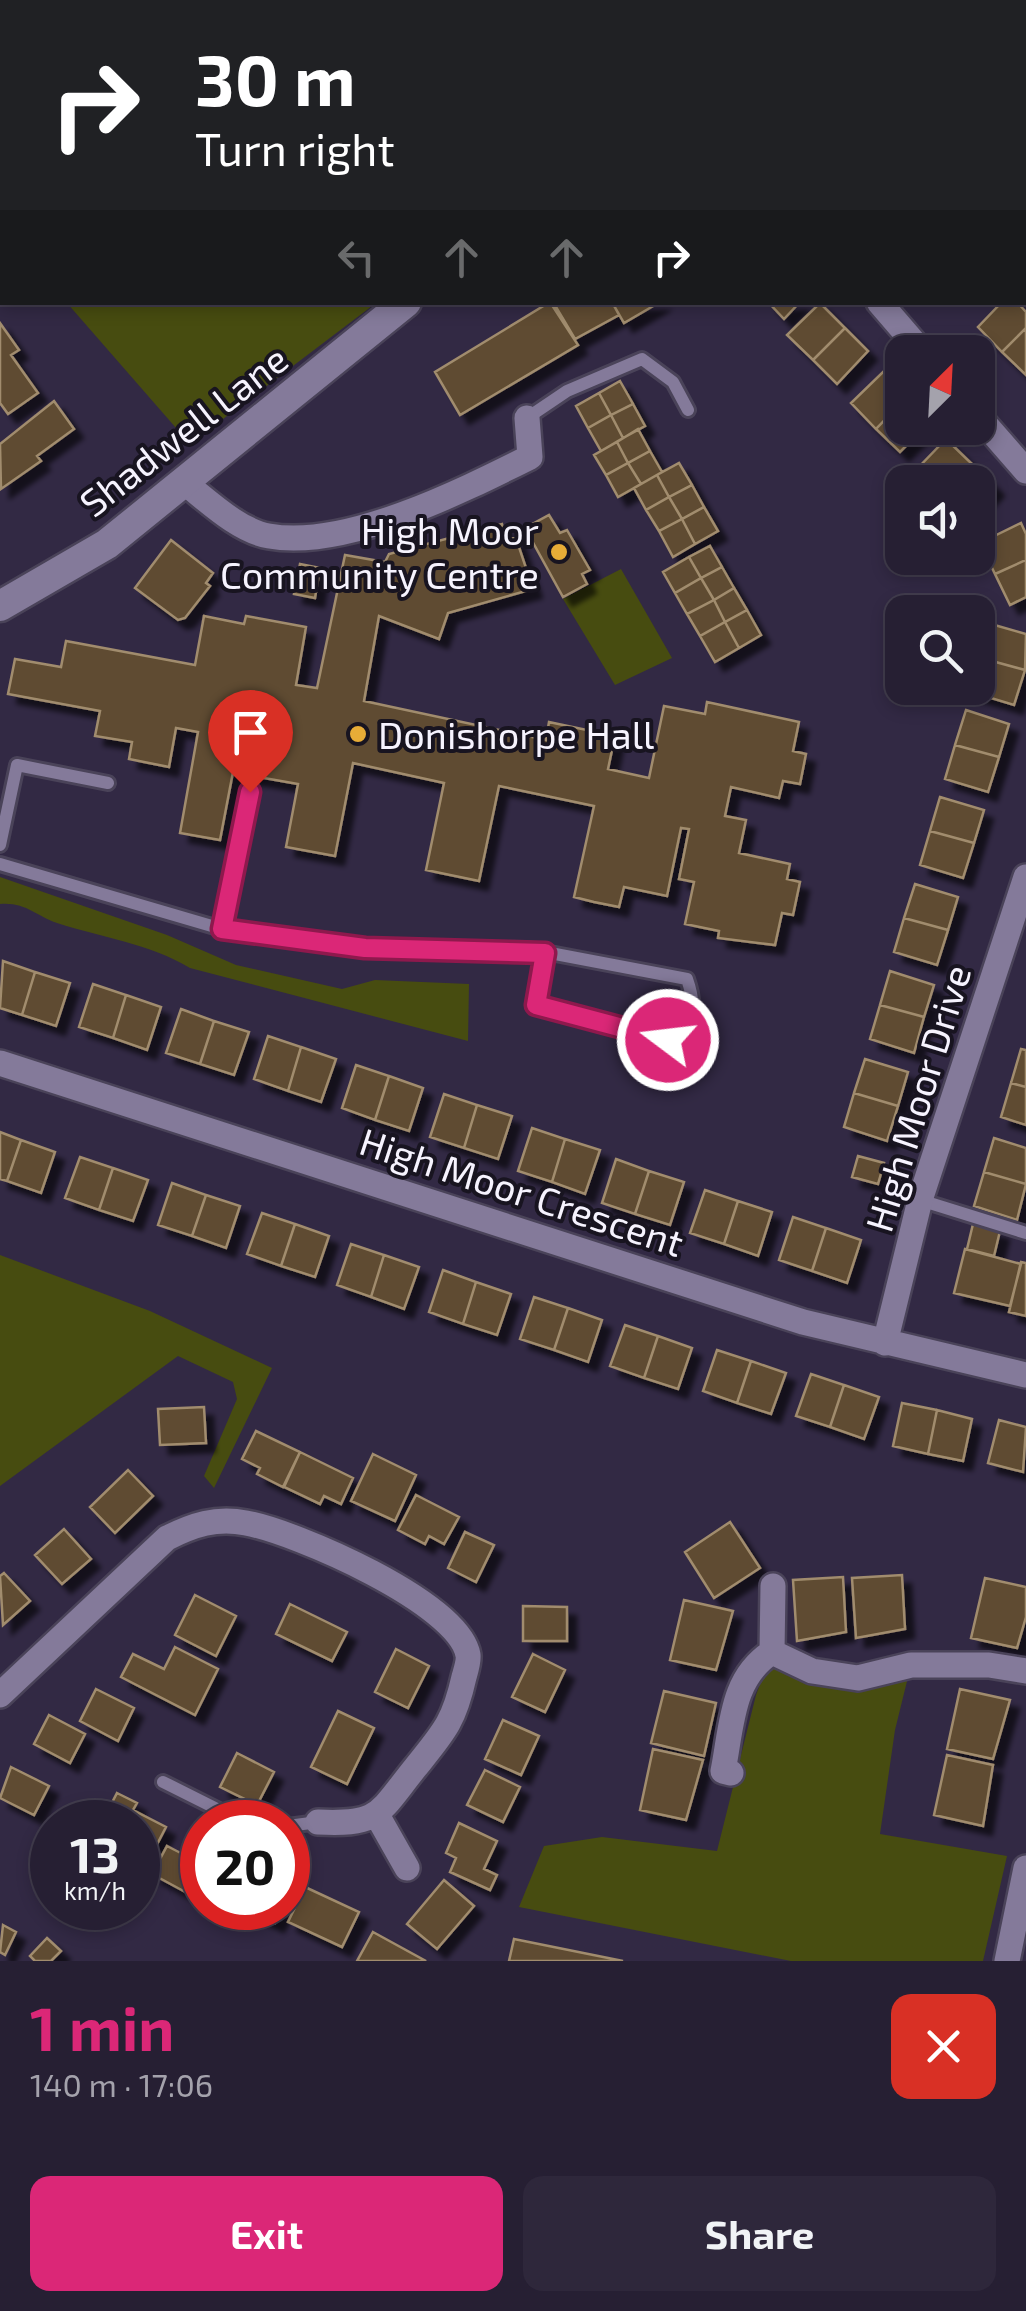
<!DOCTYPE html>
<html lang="en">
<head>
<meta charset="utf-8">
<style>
  body { margin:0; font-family:"Exo 2",sans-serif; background:#2e273b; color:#f1f3f6; height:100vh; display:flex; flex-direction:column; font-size:38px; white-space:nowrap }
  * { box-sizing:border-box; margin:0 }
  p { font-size:32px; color:#a4a2ac }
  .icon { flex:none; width:55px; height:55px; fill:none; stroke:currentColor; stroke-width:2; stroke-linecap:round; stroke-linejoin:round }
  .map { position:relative; height:1961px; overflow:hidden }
  .drawer { display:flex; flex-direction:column; background:#261f33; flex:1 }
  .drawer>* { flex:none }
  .top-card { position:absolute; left:0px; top:0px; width:1028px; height:305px; box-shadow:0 5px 15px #0003,0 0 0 2px #423d4e; background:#202124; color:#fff; overflow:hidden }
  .needle { width:65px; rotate:24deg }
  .fabs { position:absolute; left:885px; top:335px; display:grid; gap:20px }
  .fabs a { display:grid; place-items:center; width:110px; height:110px; border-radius:20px; background:#261f33; box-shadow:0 5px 15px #0003,0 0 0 2px #423d4e; font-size:50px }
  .speed { position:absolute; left:30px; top:1800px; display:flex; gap:20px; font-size:50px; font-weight:700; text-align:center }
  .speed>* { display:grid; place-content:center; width:130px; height:130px; border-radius:50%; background:#261f33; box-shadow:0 5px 15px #0003,0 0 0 2px #423d4e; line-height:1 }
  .speed small { font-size:25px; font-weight:400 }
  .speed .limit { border:15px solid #d22; background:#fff; color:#111 }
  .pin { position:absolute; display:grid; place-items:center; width:85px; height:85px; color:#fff; margin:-102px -42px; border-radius:50% 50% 50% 0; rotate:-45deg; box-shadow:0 0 10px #0007 }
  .pin .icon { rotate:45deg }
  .me { position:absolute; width:110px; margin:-55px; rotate:285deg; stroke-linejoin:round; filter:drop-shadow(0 0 8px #0008) }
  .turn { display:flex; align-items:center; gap:35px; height:210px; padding:0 30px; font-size:45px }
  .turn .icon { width:130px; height:130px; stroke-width:2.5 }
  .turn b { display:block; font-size:70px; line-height:85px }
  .lanes { display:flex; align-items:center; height:95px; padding:0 30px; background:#0003; justify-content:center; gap:50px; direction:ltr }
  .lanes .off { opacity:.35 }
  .round { display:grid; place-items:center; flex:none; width:105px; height:105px; border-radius:20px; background:#2e273b }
  .overview { display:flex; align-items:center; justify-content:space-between; height:170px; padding:0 30px }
  h1 { font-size:60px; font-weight:700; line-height:75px; color:#db2777 }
  .button { display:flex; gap:20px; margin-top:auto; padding:20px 30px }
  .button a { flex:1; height:115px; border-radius:20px; background:#db2777; color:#fff; font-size:40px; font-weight:700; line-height:115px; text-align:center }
  .button a+a { background:#2e273b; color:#f1f3f6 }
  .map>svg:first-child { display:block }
  .green { fill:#474c10 }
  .building { fill:#5f4c30; stroke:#a18c6e; stroke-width:2.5; filter:url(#shadow) }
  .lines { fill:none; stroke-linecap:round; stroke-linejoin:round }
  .service-casing { stroke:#4a4359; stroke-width:18 }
  .minor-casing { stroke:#4a4359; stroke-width:30 }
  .tertiary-casing { stroke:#4a4359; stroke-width:35 }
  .trunk-casing { stroke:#4a4359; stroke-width:45 }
  .service { stroke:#847a9a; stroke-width:12 }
  .minor { stroke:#847a9a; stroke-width:25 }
  .tertiary { stroke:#847a9a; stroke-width:30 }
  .trunk { stroke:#b28858; stroke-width:40 }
  .route-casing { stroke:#8e194d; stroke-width:25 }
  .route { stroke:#db2777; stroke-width:18 }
  .poi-dot { fill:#e7ac37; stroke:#181420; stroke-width:4 }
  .labels { text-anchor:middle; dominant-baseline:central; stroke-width:8; stroke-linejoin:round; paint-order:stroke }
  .street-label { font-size:38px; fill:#f6f3fe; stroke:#181420 }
  .poi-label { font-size:38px; fill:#f6f3fe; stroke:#181420; text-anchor:end }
</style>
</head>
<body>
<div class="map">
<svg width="1026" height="1961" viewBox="0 0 1026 1961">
  <defs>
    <filter id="shadow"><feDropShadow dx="9" dy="9" stdDeviation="2.5" flood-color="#0009"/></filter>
  </defs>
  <rect width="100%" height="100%" fill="#322944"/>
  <path class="green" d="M67,303H376L190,444Z
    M621,569L672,658L615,685L563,599Z
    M0,877L167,935L236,965L342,989L375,980L469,984L468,1041L190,968C148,943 103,938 57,923C36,916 26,902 0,904Z
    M0,1255L150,1311L272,1368L214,1488L204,1476L237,1399L233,1382L178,1356L0,1486Z
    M772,1652L812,1671L911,1665L895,1730L880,1834L1007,1856L983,1961H791L519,1907L544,1846L602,1837L717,1851L756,1695Z"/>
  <path class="building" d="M550,302L578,345L460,415L435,372Z
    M553,302H612L619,315L575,339Z
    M612,302H660L624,323Z
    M768,302H800L784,319Z
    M1002,302H1017L1026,312V328L1002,352L978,327Z
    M820,303L845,328L813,360L787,335Z
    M0,323L19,350L11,355L38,393L8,414L0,403Z
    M845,328L868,351L837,384L813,360Z
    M1026,328V375L1002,352Z
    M883,372L902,391V402L876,429L851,403Z
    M620,381L633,404L611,415L599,393Z
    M599,393L611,415L588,428L576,406Z
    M54,401L74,429L37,456L41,461L1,489L0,444Z
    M902,402V428H924L900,452L876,429Z
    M633,404L645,426L623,438L611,415Z
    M611,415L623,438L601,451L588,428Z
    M638,429L650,451L628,463L617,442Z
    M946,439L972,464L953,482H926L915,471Z
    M617,442L628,463L606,475L594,455Z
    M650,451L662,472L641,484L628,463Z
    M628,463L641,484L618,497L606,475Z
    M679,463L692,485L669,497L657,475Z
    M972,464L995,487L978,505V482H953Z
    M657,475L669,497L646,510L634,488Z
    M692,485L704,507L682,519L669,497Z
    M669,497L682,519L659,531L646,510Z
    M704,507L718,531L695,544L682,519Z
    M549,515L560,533L567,530L590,570L582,574L587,584L563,597L525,528Z
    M682,519L695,544L673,557L659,531Z
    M1021,523L1026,534V560L995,574L980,543Z
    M502,524L506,539L516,538L533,589L448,613L439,639L379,616L364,701L546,740L549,722L615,736L608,769L649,778L664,706L705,714L707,702L799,722L793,751L806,754L800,784L783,781L779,798L731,787L725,816L746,820L739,853L790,864L787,879L800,882L793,915L782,913L775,945L718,938L719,931L685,924L694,882L679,879L689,829L681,828L667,896L624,887L619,907L594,902L574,897L594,806L499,786L479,881L426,870L444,783L353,763L335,856L286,847L298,784L247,775L252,748L238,746L220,840L180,833L198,732L176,728L169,767L129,759L132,742L95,736L100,711L8,694L15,659L61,667L66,641L195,665L204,616L244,624L246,616L306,627L296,685L317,688L345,555L385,562L389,554Z
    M171,540L213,573L206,583L210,586L185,618L178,620L135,588Z
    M710,546L722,567L701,578L689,557Z
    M689,557L701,578L675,593L663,572Z
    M1026,560V597L1010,605L995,574Z
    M300,564L320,568L315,598L294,594Z
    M722,567L734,588L714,600L701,578Z
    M701,578L714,600L687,614L675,593Z
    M734,588L747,610L725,622L714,600Z
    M714,600L725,622L700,636L687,614Z
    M747,610L761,635L739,648L725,622Z
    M725,622L739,648L715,662L700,636Z
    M991,624L1026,634L1025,670L981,658Z
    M981,658L1025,670L1014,705L971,692L978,688Z
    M966,710L1009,724L999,757L955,745Z
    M955,745L999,757L988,792L945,779Z
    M940,797L984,810L974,843L930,831Z
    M930,831L974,843L963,878L920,865Z
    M915,884L958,897L948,930L904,918Z
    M904,918L948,930L937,965L894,952Z
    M3,961L35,972L22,1015L0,1008Z
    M890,971L934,985L924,1017L880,1005Z
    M35,972L70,983L56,1026L22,1015Z
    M93,984L126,995L113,1038L79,1027Z
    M126,995L161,1007L147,1050L113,1038Z
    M880,1005L924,1017L914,1053L870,1039Z
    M181,1009L214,1021L200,1064L166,1053Z
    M214,1021L249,1032L234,1075L200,1064Z
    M268,1036L301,1047L288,1091L254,1079Z
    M301,1047L336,1059L321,1102L288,1091Z
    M1021,1049L1026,1050V1087L1011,1083Z
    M865,1059L908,1072L898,1106L854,1093Z
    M356,1065L389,1076L375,1120L342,1108Z
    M389,1076L423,1088L409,1131L375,1120Z
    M1011,1083L1026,1087V1125L1001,1117Z
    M854,1093L898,1106L887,1141L844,1127Z
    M444,1094L477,1105L464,1148L430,1137Z
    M477,1105L512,1116L498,1159L464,1148Z
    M532,1128L565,1139L552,1182L518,1171Z
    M0,1132L21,1140L7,1181L0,1179Z
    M994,1138L1026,1148V1184L984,1172Z
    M565,1139L600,1150L585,1194L552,1182Z
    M21,1140L55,1152L41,1193L7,1181Z
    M858,1156L884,1163L878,1184L852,1177Z
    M80,1157L113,1168L99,1210L65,1198Z
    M616,1159L649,1171L635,1214L602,1203Z
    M113,1168L148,1180L133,1221L99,1210Z
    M649,1171L684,1182L670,1225L635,1214Z
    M984,1172L1026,1184L1017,1220L974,1206Z
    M172,1183L206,1195L192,1236L158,1225Z
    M705,1190L738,1201L724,1244L690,1233Z
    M206,1195L240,1206L226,1248L192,1236Z
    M738,1201L772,1212L758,1256L724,1244Z
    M262,1213L295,1224L281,1266L247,1254Z
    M793,1217L826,1228L812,1271L779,1260Z
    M295,1224L329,1236L315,1277L281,1266Z
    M973,1224L1000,1231L994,1256L967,1249Z
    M826,1228L861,1240L847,1283L812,1271Z
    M351,1244L384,1255L371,1297L337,1285Z
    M965,1249L1021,1264L1010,1306L954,1293Z
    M384,1255L419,1267L404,1309L371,1297Z
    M1021,1262L1026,1263V1316L1009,1312Z
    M443,1270L476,1282L463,1324L429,1312Z
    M476,1282L511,1294L497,1335L463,1324Z
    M534,1297L568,1308L554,1350L520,1339Z
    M568,1308L602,1320L588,1362L554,1350Z
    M625,1325L658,1336L644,1378L610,1366Z
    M658,1336L692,1348L678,1389L644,1378Z
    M717,1350L751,1361L737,1403L703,1391Z
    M751,1361L786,1373L771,1414L737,1403Z
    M811,1374L844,1385L830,1427L796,1416Z
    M844,1385L879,1397L864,1439L830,1427Z
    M902,1403L937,1410L928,1454L893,1446Z
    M204,1407L206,1443L160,1445L158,1409Z
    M937,1410L972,1419L963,1461L928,1454Z
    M999,1420L1026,1427L1023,1472L988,1463Z
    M256,1431L300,1452L283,1487L257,1474L260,1468L242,1459Z
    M300,1452L353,1478L341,1504L324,1496L320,1504L284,1487Z
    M373,1454L416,1475L395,1521L351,1501Z
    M128,1470L153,1496L115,1533L90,1507Z
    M416,1495L459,1517L444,1544L429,1536L425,1544L398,1530Z
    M730,1522L760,1568L714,1598L685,1552Z
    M64,1529L91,1559L62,1584L35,1555Z
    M465,1532L494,1545L476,1582L448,1568Z
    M4,1573L30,1601L3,1625L0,1576Z
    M902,1575L905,1629L856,1638L852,1578Z
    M843,1577L846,1632L797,1641L793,1580Z
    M985,1578L1026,1587V1617L1017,1648L971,1638Z
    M195,1595L236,1616L216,1656L175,1635Z
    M684,1600L733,1611L716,1670L670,1660Z
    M290,1604L347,1632L332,1661L276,1634Z
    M523,1606L567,1607V1641H523Z
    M175,1647L218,1669L195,1715L121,1677L133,1654L164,1669Z
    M396,1649L429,1666L408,1708L375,1692Z
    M533,1654L565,1670L545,1712L512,1697Z
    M96,1689L134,1708L118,1741L80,1721Z
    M960,1689L1010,1700L993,1759L947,1749Z
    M664,1691L716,1703L704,1756L651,1743Z
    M338,1711L374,1728L347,1784L311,1767Z
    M49,1715L85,1734L70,1763L34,1744Z
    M503,1720L539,1736L521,1775L485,1759Z
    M653,1749L703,1760L686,1820L640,1810Z
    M237,1753L274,1772L257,1805L220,1787Z
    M947,1755L993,1765L983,1826L934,1815Z
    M11,1767L49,1786L34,1815L0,1798Z
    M485,1770L520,1787L503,1822L467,1805Z
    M117,1793L137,1803L133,1810L166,1827L151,1856L138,1851V1822H102Z
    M459,1823L497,1841L484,1869L497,1875L490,1890L450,1872L456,1858L446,1853Z
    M167,1846L202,1864V1901L152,1874Z
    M444,1880L474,1906L437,1949L407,1924Z
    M305,1887L359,1912L342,1947L288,1922Z
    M244,1908H283L275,1923Z
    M3,1925L16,1932L5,1955L0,1952Z
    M373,1932L426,1961H357Z
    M47,1938L61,1951L51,1961H35L30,1956Z
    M514,1939L623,1961H509Z"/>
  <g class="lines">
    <g class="service-casing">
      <path id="service" d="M527,418L567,391L642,359L673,382L688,410
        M0,845L17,765L108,783
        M0,864L222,929L365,948L529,949L687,979C697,1008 695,1023 668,1040L536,1005L545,953
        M222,929L250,791
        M920,1200L1026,1233
        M163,1782L243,1822
        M288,1826L318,1822"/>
    </g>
    <g class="minor-casing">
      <path id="minor" d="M879,302L922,352
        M978,416L1026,471
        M185,483C208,501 239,531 269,536C345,550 462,491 530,457L527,418
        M0,1063L803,1322L1026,1375
        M885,1343L920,1200L1026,877
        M772,1652L812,1671L858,1678L911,1665H989L1026,1671
        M0,1695L167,1538C193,1525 216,1517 246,1523C296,1532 459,1603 468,1655C469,1661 466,1670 464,1677C454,1722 444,1732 415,1768C378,1814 380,1825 318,1822
        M731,1773L723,1771C732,1726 731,1678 772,1652L773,1586
        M377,1815L407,1868
        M1007,1961L1026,1868"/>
    </g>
    <g class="tertiary-casing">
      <path id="tertiary" d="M765,2L766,0
        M836,2L840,0
        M0,606L107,544L406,302"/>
    </g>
    <g class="trunk-casing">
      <path id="trunk" d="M187,2L201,0
        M0,28H2"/>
    </g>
    <use href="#service" class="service"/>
    <use href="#minor" class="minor"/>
    <use href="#tertiary" class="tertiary"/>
    <use href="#trunk" class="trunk"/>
  </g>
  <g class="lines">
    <g class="route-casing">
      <path id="route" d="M250,792L222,929L365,948L545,953L536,1005L668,1040"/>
    </g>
    <use href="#route" class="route"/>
  </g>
  <g class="poi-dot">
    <circle cx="559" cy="552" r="10"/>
    <circle cx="358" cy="734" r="10"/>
  </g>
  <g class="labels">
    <g class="street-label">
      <text transform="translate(183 430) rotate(-38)">Shadwell Lane</text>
      <text transform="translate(917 1098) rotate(-73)">High Moor Drive</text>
      <text transform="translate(522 1191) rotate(18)">High Moor Crescent</text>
    </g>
    <g class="poi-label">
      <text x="539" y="530">High Moor<tspan x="539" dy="44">Community Centre</tspan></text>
      <text x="378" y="734" text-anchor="start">Donishorpe Hall</text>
    </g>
  </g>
</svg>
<div class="fabs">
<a><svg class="needle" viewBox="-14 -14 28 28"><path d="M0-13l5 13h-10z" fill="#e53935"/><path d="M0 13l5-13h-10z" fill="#a4a2ac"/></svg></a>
<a><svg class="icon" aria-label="sound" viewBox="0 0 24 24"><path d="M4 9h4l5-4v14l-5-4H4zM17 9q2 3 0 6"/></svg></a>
<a><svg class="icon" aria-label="search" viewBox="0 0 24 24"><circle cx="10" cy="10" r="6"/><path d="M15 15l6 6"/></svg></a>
</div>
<div class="speed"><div>13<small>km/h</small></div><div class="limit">20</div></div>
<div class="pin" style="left:250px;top:792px;background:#d93025"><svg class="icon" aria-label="arrive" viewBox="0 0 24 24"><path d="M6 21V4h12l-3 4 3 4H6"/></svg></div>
<svg class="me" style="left:668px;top:1040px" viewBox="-20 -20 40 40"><circle r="17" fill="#db2777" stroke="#fff" stroke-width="3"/><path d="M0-11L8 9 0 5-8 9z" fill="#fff"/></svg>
<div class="top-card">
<div class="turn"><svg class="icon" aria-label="right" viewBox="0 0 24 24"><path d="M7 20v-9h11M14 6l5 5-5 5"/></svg><div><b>30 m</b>Turn right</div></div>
<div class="lanes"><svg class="icon off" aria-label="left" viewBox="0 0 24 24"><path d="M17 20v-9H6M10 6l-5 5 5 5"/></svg><svg class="icon off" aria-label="ahead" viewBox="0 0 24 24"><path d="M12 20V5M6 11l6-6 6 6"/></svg><svg class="icon off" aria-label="ahead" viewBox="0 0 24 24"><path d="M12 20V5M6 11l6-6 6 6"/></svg><svg class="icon" aria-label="right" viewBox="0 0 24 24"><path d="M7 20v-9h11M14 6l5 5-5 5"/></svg></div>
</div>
</div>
<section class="drawer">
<div class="overview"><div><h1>1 min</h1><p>140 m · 17:06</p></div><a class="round" style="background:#d93025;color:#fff"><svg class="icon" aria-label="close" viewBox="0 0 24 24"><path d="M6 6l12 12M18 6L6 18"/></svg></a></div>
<div class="button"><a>Exit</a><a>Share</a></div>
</section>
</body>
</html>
